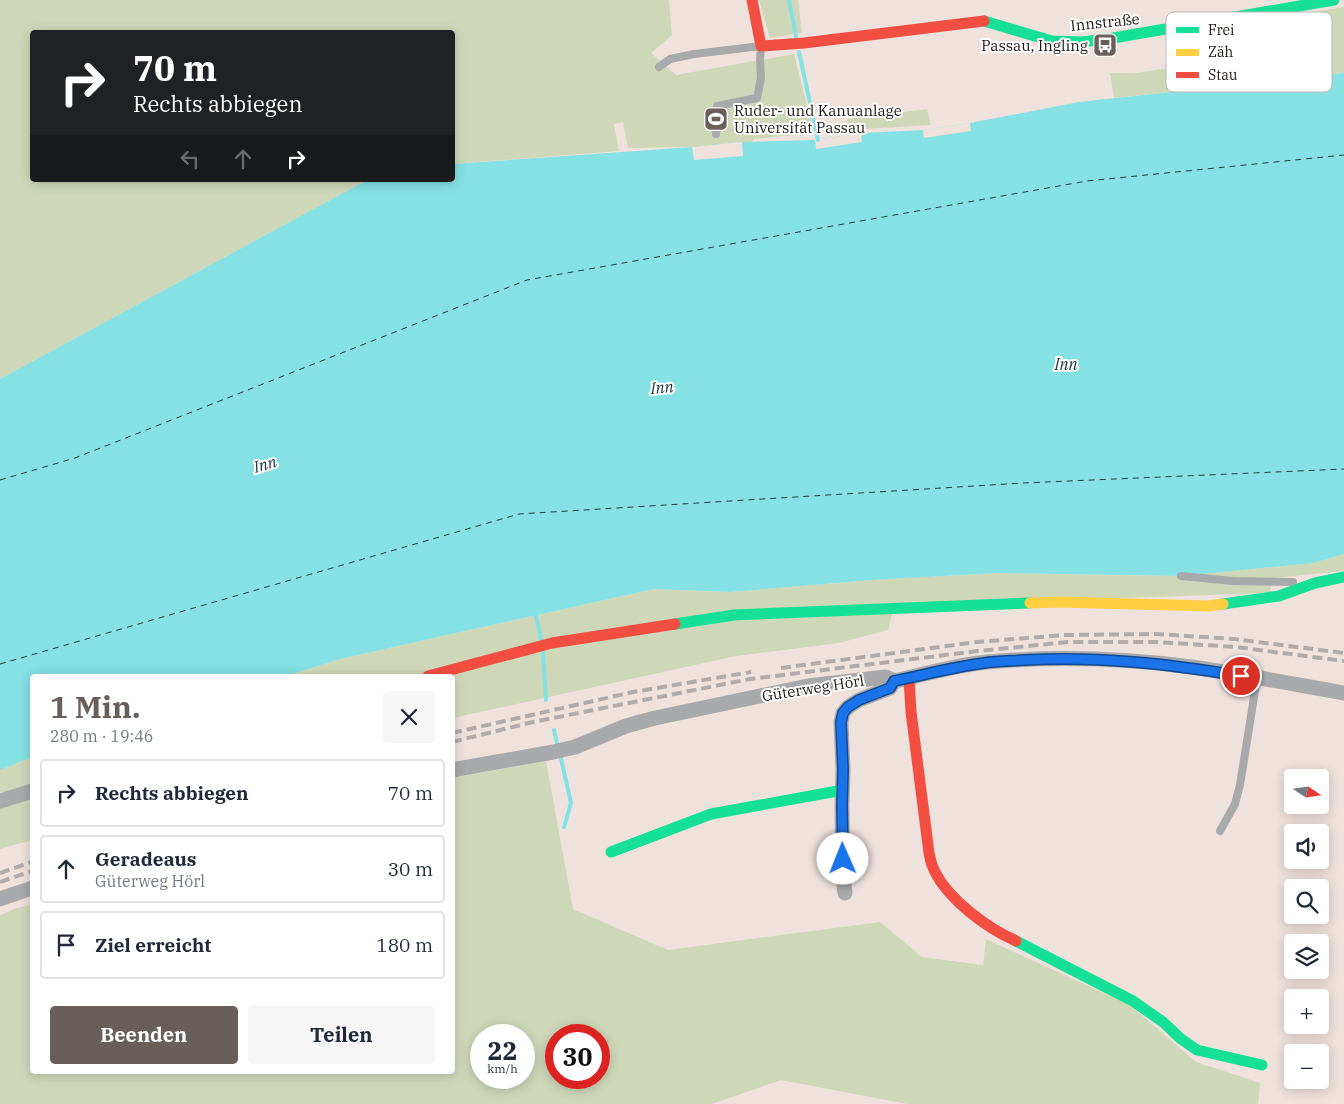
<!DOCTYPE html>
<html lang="de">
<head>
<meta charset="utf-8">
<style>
  body { margin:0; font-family:"IBM Plex Serif",serif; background:#f6f6f7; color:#1f2937; height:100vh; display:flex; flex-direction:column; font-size:19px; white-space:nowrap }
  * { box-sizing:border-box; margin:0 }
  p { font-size:16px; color:#747a83 }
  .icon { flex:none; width:28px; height:28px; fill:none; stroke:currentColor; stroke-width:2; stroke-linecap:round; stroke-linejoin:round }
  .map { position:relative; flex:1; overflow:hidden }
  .drawer { position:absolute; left:30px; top:674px; width:425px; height:400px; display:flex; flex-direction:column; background:#fff; border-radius:5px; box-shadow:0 2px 12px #0003 }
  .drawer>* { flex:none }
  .banner { position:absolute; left:30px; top:30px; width:425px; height:152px; border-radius:5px; box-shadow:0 2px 12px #0003; background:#202124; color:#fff; overflow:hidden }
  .needle { width:32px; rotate:103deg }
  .buttons { position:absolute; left:1284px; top:769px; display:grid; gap:10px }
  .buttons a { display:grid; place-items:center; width:45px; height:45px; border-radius:5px; background:#fff; box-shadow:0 2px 12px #0003; font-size:25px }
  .speed { position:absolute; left:470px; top:1024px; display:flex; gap:10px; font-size:25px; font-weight:700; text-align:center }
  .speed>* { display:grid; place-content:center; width:65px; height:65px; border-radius:50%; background:#fff; box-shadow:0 2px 12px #0003; line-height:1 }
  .speed small { font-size:12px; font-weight:400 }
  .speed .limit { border:8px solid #d22; background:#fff; color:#111 }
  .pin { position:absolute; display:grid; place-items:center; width:42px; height:42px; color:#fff; margin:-21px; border:2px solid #fff; border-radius:50%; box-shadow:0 1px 5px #0007 }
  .me { position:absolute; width:55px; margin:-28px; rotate:359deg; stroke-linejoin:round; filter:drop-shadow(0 0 4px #0008) }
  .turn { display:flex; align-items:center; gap:18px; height:105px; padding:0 20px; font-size:22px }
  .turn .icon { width:65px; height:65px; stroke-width:2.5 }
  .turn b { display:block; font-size:35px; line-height:42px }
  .lanes { display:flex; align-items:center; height:48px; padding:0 20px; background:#0003; justify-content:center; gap:25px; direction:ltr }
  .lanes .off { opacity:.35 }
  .round { display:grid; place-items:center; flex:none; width:52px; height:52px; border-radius:5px; background:#f6f6f7 }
  .overview { display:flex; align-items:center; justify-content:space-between; height:85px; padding:0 20px }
  h1 { font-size:30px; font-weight:700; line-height:38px; color:#685e5a }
  .primary-button { display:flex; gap:10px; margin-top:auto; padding:10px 20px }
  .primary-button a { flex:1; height:58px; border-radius:5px; background:#685e5a; color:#fff; font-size:20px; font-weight:700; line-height:58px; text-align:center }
  .primary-button a+a { background:#f6f6f7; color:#1f2937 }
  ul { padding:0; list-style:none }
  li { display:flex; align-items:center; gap:15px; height:68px; margin:0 10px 8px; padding:0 10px; border:2px solid #e0e1e3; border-radius:5px }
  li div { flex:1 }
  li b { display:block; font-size:19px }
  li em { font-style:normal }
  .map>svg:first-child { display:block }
  .green { fill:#ced8b9; fill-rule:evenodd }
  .water { fill:#85e1e3 }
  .pier { fill:#efe2dd }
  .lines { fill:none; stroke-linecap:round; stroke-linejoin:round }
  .stream { stroke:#85e1e3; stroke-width:4 }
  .ferry { stroke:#243b3c; stroke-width:1; stroke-dasharray:6 5; stroke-linecap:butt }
  .lane { stroke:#a8a9aa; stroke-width:8 }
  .street { stroke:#a8a9aa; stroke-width:15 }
  .fast { stroke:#16e098; stroke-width:11 }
  .slow { stroke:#ffcf43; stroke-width:11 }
  .jam { stroke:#f24e42; stroke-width:11 }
  .rail { stroke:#b0abaa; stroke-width:4; stroke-dasharray:10 5; stroke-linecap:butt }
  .route-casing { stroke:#114b97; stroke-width:12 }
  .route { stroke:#1a73e8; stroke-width:9 }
  .labels { text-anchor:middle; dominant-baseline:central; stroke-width:4; stroke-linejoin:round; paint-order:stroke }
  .street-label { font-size:15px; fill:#1f1714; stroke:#fff }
  .poi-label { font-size:15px; fill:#1f1714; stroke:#fff; text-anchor:end }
  .water-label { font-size:16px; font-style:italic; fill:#243b3c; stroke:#fff }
  .key { fill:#fff; stroke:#bcb9b8; stroke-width:1 }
  .key-label { font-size:14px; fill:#1f1714 }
</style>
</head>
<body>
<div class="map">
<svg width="1344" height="1104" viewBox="0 0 1344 1104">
  <rect width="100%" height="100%" fill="#efe2dd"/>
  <path class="green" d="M0,0H669L672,35L651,53L676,75L794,54L814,133L754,139L743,156L692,147L628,148L623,122L614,124L619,151L453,164L452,32H32V180H367L0,379Z
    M759,0H798L802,33L770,38Z
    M1344,7V73L1114,98L1110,73H1135L1237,59L1235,24Z
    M927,109L931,125L847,130V119Z
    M1344,554V571L1273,578L1270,593L894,606L888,630L839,643L736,656L453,718L452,676H286L340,659L654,589L731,592L872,580L998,573L1181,576L1314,563Z
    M32,757V840L0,849V770Z
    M546,761L573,909L668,950L880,922L922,957L983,965L986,939L1130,1005L1196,1062L1260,1083L1258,1104H907L781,1080L712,1104H0V915L17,908L32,905V1071H452L453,778ZM481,1035H524V1078H481ZM556,1035H599V1078H556Z"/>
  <path class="water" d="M1344,73V554L1314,563L1181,576L998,573L872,580L731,592L654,589L340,659L286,676H32V757L0,770V379L367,180H452L453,164L692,147L742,142L814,140L861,133L923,130L970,123L1079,102Z"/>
  <path class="pier" d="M970,123L971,131L924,138L923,130Z
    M861,133L862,142L816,149L815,140Z
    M742,142L743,156L694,160L692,147Z"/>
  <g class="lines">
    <path class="stream" d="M789,0L796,37
      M799,52L818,140
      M536,616L541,639
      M543,653L546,700
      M554,730L558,747
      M560,754L571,803L564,827"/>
    <path class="ferry" d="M0,480L75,458L527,280L1087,181L1344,155
      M0,664L519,514L1023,483L1344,469"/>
    <path class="lane" d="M659,67L670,59L694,54L761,46L760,60L761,78L757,98L717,106L716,134
      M1181,576L1233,581L1293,582
      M1220,831L1235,804L1240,785L1257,678"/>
    <path class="street" d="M452,770L553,752L575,747L626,726L655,718L698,709L808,686L886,677L895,681C925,674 956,665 987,662C1055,656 1124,658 1191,667C1242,674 1293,684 1344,693
      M0,801L32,791
      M845,893L843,878L842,805L843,769L841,722L843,713L848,707L859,700L890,688L895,681
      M0,899L32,888"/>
    <path class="fast" d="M984,21L1052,41L1082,42L1113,38L1334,0
      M1223,604L1279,596L1315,583L1344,577
      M675,624L734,615L1030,603
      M611,852L711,814L843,790
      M1016,941L1133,1001L1163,1022L1181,1039L1197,1050L1262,1065"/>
    <path class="slow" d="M1030,603L1059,602L1208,606L1223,604"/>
    <path class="jam" d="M752,0L761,46L804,43L984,21
      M428,676L552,643L675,624
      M909,678L911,712L929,853C930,859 932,866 935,872C949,900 987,928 1016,941"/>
    <path class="rail" d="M781,668L977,642L1065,635L1157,634L1234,639L1344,653
      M452,733L633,692L751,672
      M452,742L533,722L750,679L978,651L1067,642H1157L1236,647L1344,661
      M0,873L32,862
      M0,882L32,871"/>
  </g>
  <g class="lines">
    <g class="route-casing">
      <path id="route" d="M843,859L842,805L843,770L841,722L843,713L848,707L859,700L890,688L894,681C924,675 953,667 984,663C997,661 1012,661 1025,660C1098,656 1169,664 1241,676"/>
    </g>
    <use href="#route" class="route"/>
  </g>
  <defs>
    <g id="bus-square" transform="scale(1.25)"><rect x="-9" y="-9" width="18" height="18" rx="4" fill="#685e5a" stroke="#fff"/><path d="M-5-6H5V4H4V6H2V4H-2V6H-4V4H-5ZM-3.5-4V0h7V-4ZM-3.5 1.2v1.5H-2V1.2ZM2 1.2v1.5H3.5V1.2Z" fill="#fff"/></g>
    <g id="stadium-square" transform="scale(1.25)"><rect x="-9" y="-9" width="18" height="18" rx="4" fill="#685e5a" stroke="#fff"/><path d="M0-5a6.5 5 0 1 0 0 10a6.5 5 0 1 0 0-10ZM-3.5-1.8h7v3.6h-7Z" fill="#fff"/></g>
  </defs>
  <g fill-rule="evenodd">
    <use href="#bus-square" x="1105" y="45"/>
    <use href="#stadium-square" x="716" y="119"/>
  </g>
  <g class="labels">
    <g class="street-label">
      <text transform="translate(1105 22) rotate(-6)">Innstraße</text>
      <text transform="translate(813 688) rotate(-9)">Güterweg Hörl</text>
    </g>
    <g class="poi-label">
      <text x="1088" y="45">Passau, Ingling</text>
      <text x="734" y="110" text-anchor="start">Ruder- und Kanuanlage<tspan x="734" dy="17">Universität Passau</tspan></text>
    </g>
    <g class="water-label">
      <text x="1066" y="364">Inn</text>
      <text transform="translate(662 387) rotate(-5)">Inn</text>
      <text transform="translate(265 464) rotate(-16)">Inn</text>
    </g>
  </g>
  <rect x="1166" y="12" width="166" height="80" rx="8" class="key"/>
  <rect x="1176" y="27" width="23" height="6" fill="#16e098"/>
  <rect x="1176" y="49" width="23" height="7" fill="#ffcf43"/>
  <rect x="1176" y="72" width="23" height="6" fill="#f24e42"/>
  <g class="key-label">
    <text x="1208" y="35">Frei</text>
    <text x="1208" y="57">Zäh</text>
    <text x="1208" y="80">Stau</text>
  </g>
</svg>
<div class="buttons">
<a><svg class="needle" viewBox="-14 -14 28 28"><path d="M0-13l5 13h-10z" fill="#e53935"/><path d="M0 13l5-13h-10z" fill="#747a83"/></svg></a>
<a><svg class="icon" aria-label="sound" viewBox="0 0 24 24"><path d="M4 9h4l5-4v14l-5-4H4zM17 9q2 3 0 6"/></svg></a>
<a><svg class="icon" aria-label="search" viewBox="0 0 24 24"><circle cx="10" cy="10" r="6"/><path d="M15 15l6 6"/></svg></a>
<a><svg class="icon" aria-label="layers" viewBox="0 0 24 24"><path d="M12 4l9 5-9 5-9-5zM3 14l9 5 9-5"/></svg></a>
<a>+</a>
<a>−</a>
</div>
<div class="speed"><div>22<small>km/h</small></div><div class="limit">30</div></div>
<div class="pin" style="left:1241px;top:676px;background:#d93025"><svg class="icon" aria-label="arrive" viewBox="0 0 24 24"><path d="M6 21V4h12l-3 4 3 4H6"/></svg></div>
<svg class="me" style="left:843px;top:859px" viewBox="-20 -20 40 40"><circle r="19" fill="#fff"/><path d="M0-13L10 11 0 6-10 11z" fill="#1a73e8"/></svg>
<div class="banner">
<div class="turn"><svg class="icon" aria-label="right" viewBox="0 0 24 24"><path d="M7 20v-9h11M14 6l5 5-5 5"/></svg><div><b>70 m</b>Rechts abbiegen</div></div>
<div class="lanes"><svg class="icon off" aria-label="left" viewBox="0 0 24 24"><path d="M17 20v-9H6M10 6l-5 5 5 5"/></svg><svg class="icon off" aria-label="ahead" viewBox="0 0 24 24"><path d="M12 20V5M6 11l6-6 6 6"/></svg><svg class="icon" aria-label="right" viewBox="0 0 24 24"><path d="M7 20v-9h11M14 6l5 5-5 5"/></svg></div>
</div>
<section class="drawer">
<div class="overview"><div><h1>1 Min.</h1><p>280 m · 19:46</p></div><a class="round"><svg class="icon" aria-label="close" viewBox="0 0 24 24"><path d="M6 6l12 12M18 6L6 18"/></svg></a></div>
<ul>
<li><svg class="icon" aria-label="right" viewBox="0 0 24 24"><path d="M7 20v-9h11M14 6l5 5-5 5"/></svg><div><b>Rechts abbiegen</b></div><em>70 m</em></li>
<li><svg class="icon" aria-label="ahead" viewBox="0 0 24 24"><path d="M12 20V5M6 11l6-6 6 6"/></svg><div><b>Geradeaus</b><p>Güterweg Hörl</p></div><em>30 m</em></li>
<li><svg class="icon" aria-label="arrive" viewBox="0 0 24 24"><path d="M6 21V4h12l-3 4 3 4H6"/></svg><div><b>Ziel erreicht</b></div><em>180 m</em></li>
</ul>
<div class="primary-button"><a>Beenden</a><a>Teilen</a></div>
</section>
</div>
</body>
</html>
